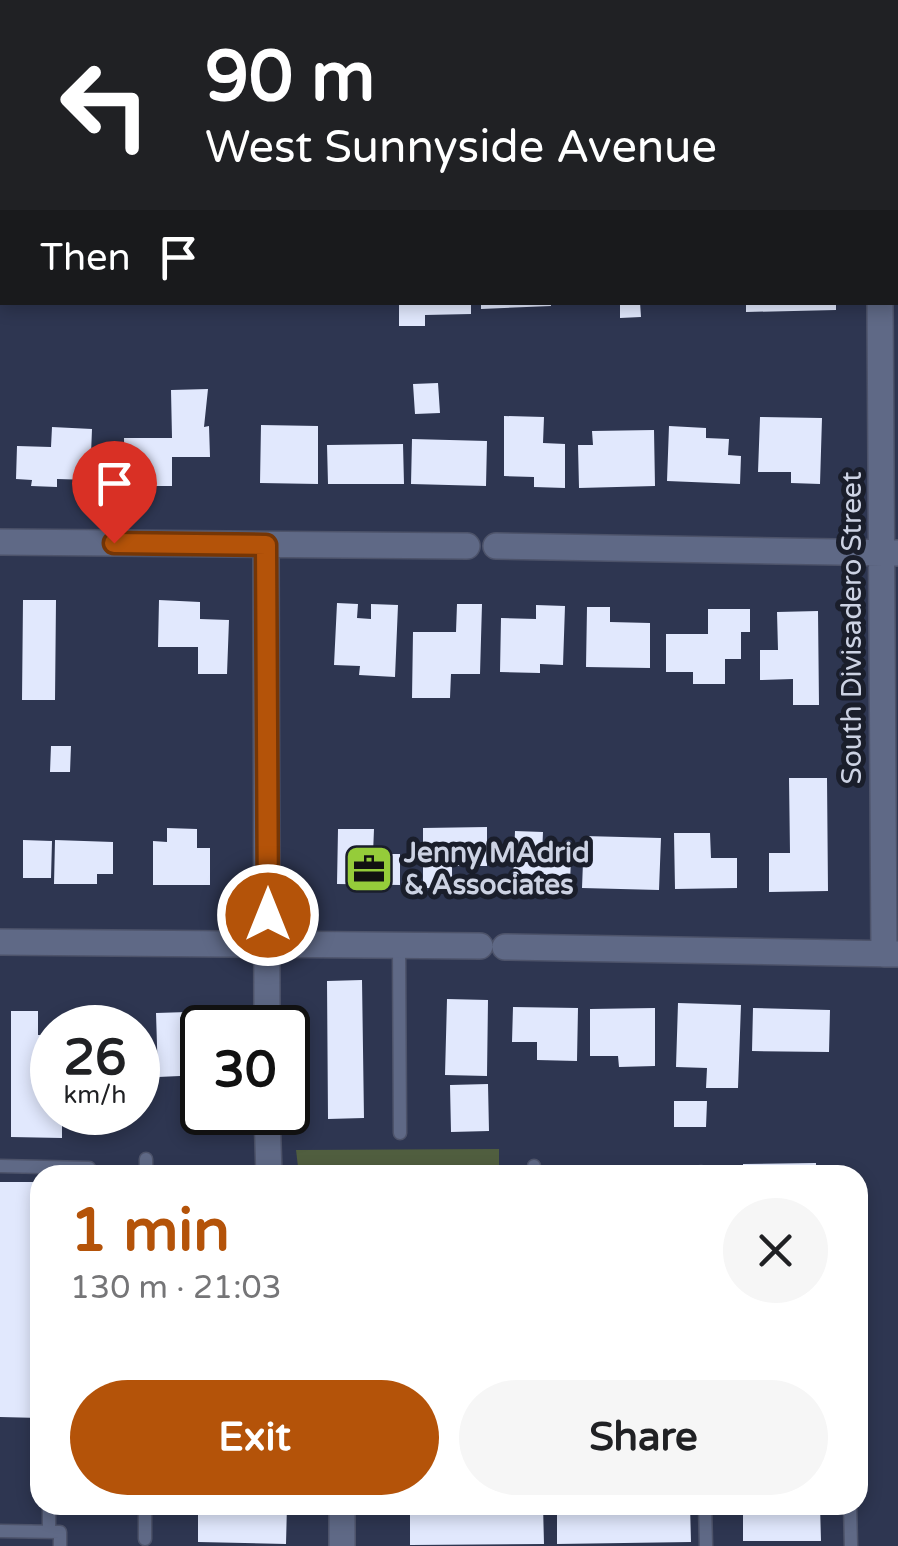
<!DOCTYPE html>
<html lang="en">
<head>
<meta charset="utf-8">
<style>
  body { margin:0; font-family:"Varela Round",sans-serif; background:#f6f6f6; color:#202124; height:100vh; display:flex; flex-direction:column; font-size:38px; white-space:nowrap }
  * { box-sizing:border-box; margin:0 }
  p { font-size:32px; color:#757577 }
  .icon { flex:none; width:55px; height:55px; fill:none; stroke:currentColor; stroke-width:2; stroke-linecap:round; stroke-linejoin:round }
  .map { position:relative; flex:1; overflow:hidden }
  .side { position:absolute; left:30px; top:1165px; width:838px; height:350px; display:flex; flex-direction:column; background:#fff; border-radius:30px; box-shadow:0 5px 15px #0003 }
  .side>* { flex:none }
  .hud { position:absolute; left:0px; top:0px; width:900px; height:305px; box-shadow:0 5px 15px #0003; background:#202124; color:#fff; overflow:hidden }
  .speed { position:absolute; left:30px; top:1005px; display:flex; gap:20px; font-size:50px; font-weight:700; text-align:center }
  .speed>* { display:grid; place-content:center; width:130px; height:130px; border-radius:50%; background:#fff; box-shadow:0 5px 15px #0003; line-height:1 }
  .speed small { font-size:25px; font-weight:400 }
  .speed .limit { border:5px solid #111; border-radius:15px; background:#fff; color:#111 }
  .pin { position:absolute; display:grid; place-items:center; width:85px; height:85px; color:#fff; margin:-102px -42px; border-radius:50% 50% 50% 0; rotate:-45deg; box-shadow:0 0 10px #0007 }
  .pin .icon { rotate:45deg }
  .me { position:absolute; width:110px; margin:-55px; rotate:0deg; stroke-linejoin:round; filter:drop-shadow(0 0 8px #0008) }
  .turn { display:flex; align-items:center; gap:35px; height:210px; padding:0 40px; font-size:45px }
  .turn .icon { width:130px; height:130px; stroke-width:2.5 }
  .turn b { display:block; font-size:70px; line-height:85px }
  .then { display:flex; align-items:center; height:95px; padding:0 40px; background:#0003; gap:20px; font-size:38px }
  .round { display:grid; place-items:center; flex:none; width:105px; height:105px; border-radius:52px; background:#f6f6f6 }
  .head { display:flex; align-items:center; justify-content:space-between; height:170px; padding:0 40px }
  h1 { font-size:60px; font-weight:700; line-height:75px; color:#b45309 }
  .primary-button { display:flex; gap:20px; margin-top:auto; padding:20px 40px }
  .primary-button a { flex:1; height:115px; border-radius:60px; background:#b45309; color:#fff; font-size:40px; font-weight:700; line-height:115px; text-align:center }
  .primary-button a+a { background:#f6f6f6; color:#202124 }
  .map>svg:first-child { display:block }
  .green { fill:#505e3f }
  .building { fill:#e1e8fd }
  .lines { fill:none; stroke-linecap:round; stroke-linejoin:round }
  .lane-casing { stroke:#4d536a; stroke-width:15 }
  .street-casing { stroke:#4d536a; stroke-width:28 }
  .lane { stroke:#5f6986; stroke-width:12 }
  .street { stroke:#5f6986; stroke-width:25 }
  .route-casing { stroke:#753606; stroke-width:25 }
  .route { stroke:#b45309; stroke-width:18 }
  .labels { text-anchor:middle; dominant-baseline:central; stroke-width:10; stroke-linejoin:round; paint-order:stroke }
  .street-label { font-size:28px; fill:#ccd2e3; stroke:#1a1e2b }
  .poi-label { font-size:28px; font-weight:bold; fill:#ccd2e3; stroke:#1a1e2b; text-anchor:start }
</style>
</head>
<body>
<div class="map">
<svg width="898" height="1546" viewBox="0 0 898 1546">
  <rect width="100%" height="100%" fill="#2e3651"/>
  <path class="green" d="M499,1149V1175H299L296,1150Z"/>
  <path class="building" d="M399,302H471V314L425,315V326H399Z
    M481,302H551V306L481,309Z
    M640,302L641,317L620,318V303Z
    M746,302H836V310L746,312Z
    M438,383L440,413L415,414L413,384Z
    M208,389L204,427L209,426L210,457H172V486H125L124,438H172L171,390Z
    M504,416L544,417L543,443L565,444V488L534,487V477L504,476Z
    M760,417L822,418L820,484L791,483V472H758Z
    M261,425L318,426V484L260,483Z
    M669,426L706,428V438L729,439L728,455L741,456L740,484L667,481Z
    M52,427L92,429L90,480L57,479V487L31,486L32,480L16,479L17,446L51,447Z
    M654,430L655,486L579,488L578,445H593L592,431Z
    M412,439L487,441L486,486L411,484Z
    M403,444L404,484H328L327,445Z
    M23,600H56L55,700H22Z
    M159,600L200,602V619L229,620L227,674H198V647H158Z
    M337,603L358,604L357,618L371,619V604L398,605L395,677L359,675L360,666L334,665Z
    M457,604H482L480,674H451L450,698H412L413,632H456Z
    M536,605L565,606L563,665L540,664V673L500,672L501,618L536,619Z
    M587,607H610V622L650,623V668L586,667Z
    M708,609H750V632H741V659H725V684H693V672H666V634H708Z
    M818,611L819,705H793V679L760,680V650H778L777,612Z
    M51,746H71L70,772H50Z
    M789,778H827L828,891L769,892V853H790Z
    M487,827V866H452V888H423V828Z
    M167,828L197,829V848H210V885H153V841L167,842Z
    M338,829H374L373,854H400V885L337,884Z
    M515,831L543,832L542,855L571,856L570,885L513,883Z
    M674,833H710L711,858H737V888L675,889Z
    M584,836L661,838L659,890L582,888Z
    M23,840L52,841L51,878H23Z
    M55,840L113,842V874H97V884H54Z
    M362,980L364,1118L328,1119L327,981Z
    M447,999L488,1000L487,1076L445,1075Z
    M678,1003L741,1005L738,1088H706L707,1068L676,1067Z
    M513,1007L578,1008L577,1061L537,1060V1042H512Z
    M655,1008V1066L619,1067L618,1056H590V1009Z
    M753,1008L830,1010L829,1052L752,1051Z
    M11,1011H38V1035H52V1112H62V1138L11,1137Z
    M219,1011V1028H202V1075L158,1077L156,1013Z
    M488,1084L489,1131L451,1132L450,1085Z
    M674,1101H707L706,1127H674Z
    M816,1163V1175H743V1164Z
    M577,1170H664V1175H577Z
    M0,1182H40V1418L0,1417Z
    M198,1505H287L286,1544L198,1542Z
    M410,1505H543L544,1544L410,1545Z
    M557,1505H690L691,1542L557,1544Z
    M743,1505H820L821,1541H743Z"/>
  <g class="lines">
    <g class="lane-casing">
      <path id="lane" d="M0,96H2
        M0,292H2
        M399,946L400,1133
        M0,1166L89,1168L88,1175
        M534,1166V1175
        M701,1172V1175
        M146,1175V1159
        M705,1505L706,1546
        M850,1505L851,1546
        M0,1531L60,1532V1546
        M49,1532V1505
        M145,1539V1505"/>
    </g>
    <g class="street-casing">
      <path id="street" d="M398,0V2
        M880,302L884,954
        M0,542L467,546
        M266,545L267,1028
        M496,546L898,553
        M0,942L480,946
        M505,947L898,954
        M267,1112L269,1175
        M342,1505V1546"/>
    </g>
    <use href="#lane" class="lane"/>
    <use href="#street" class="street"/>
  </g>
  <g class="lines">
    <g class="route-casing">
      <path id="route" d="M114,543L266,545L268,915"/>
    </g>
    <use href="#route" class="route"/>
  </g>
  <defs>
    <g id="office-square" transform="scale(2.5)"><rect x="-9" y="-9" width="18" height="18" rx="4" fill="#95cc3a" stroke="#1a1e2b"/><path d="M-6-3h4V-5.5h4V-3h4V5H-6ZM-1-4.5V-3h2v-1.5ZM-6 0V1H6V0Z" fill="#111"/></g>
  </defs>
  <g fill-rule="evenodd">
    <use href="#office-square" x="369" y="869"/>
  </g>
  <g class="labels">
    <g class="street-label">
      <text transform="translate(852 628) rotate(-90)">South Divisadero Street</text>
    </g>
    <g class="poi-label">
      <text x="404" y="853">Jenny MAdrid<tspan x="404" dy="32">&amp; Associates</tspan></text>
    </g>
  </g>
</svg>
<div class="speed"><div>26<small>km/h</small></div><div class="limit">30</div></div>
<div class="pin" style="left:114px;top:543px;background:#d93025"><svg class="icon" aria-label="arrive" viewBox="0 0 24 24"><path d="M6 21V4h12l-3 4 3 4H6"/></svg></div>
<svg class="me" style="left:268px;top:915px" viewBox="-20 -20 40 40"><circle r="17" fill="#b45309" stroke="#fff" stroke-width="3"/><path d="M0-11L8 9 0 5-8 9z" fill="#fff"/></svg>
<div class="hud">
<div class="turn"><svg class="icon" aria-label="left" viewBox="0 0 24 24"><path d="M17 20v-9H6M10 6l-5 5 5 5"/></svg><div><b>90 m</b>West Sunnyside Avenue</div></div>
<div class="then">Then<svg class="icon" aria-label="arrive" viewBox="0 0 24 24"><path d="M6 21V4h12l-3 4 3 4H6"/></svg></div>
</div>
<section class="side">
<div class="head"><div><h1>1 min</h1><p>130 m · 21:03</p></div><a class="round"><svg class="icon" aria-label="close" viewBox="0 0 24 24"><path d="M6 6l12 12M18 6L6 18"/></svg></a></div>
<div class="primary-button"><a>Exit</a><a>Share</a></div>
</section>
</div>
</body>
</html>
